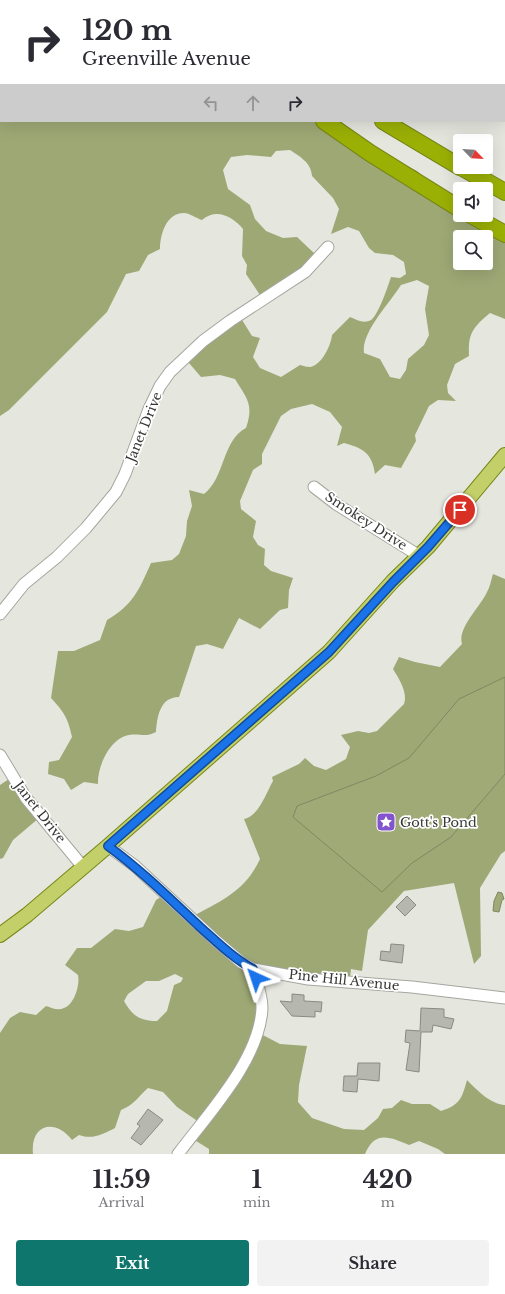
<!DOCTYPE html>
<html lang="en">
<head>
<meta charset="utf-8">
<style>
  body { margin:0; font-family:"Libre Baskerville",serif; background:#f2f2f3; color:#2b2b33; height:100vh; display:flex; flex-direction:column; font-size:15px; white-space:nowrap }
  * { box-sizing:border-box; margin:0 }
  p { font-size:13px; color:#7c7c81 }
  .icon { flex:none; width:22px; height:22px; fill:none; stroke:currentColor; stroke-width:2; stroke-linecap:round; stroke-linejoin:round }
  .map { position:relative; height:1154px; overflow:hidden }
  .panel { display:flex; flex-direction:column; background:#fff; flex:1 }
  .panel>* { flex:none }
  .guide { position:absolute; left:0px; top:0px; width:505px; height:122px; box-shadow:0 4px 16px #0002; background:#fff; color:#2b2b33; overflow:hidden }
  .needle { width:26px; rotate:115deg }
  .tools { position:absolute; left:453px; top:134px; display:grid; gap:8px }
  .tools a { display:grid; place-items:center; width:40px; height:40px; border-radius:4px; background:#fff; box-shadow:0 4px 16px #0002; font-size:20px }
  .pin { position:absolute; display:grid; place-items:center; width:34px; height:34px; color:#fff; margin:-17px; border:2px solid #fff; border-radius:50%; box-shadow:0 1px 4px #0007 }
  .me { position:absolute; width:44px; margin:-22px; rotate:318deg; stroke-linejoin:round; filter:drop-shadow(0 0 3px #0008) }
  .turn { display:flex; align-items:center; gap:14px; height:84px; padding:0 16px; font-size:18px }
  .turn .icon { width:52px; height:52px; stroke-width:2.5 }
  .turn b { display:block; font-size:28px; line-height:34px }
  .lanes { display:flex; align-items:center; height:38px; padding:0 16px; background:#0003; justify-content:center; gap:20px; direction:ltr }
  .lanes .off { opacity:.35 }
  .eta { display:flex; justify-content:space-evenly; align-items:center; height:68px; text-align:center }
  .eta b { font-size:24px; font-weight:800; line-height:28px }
  .button { display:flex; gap:8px; margin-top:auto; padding:8px 16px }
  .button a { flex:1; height:46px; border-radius:4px; background:#0f766e; color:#fff; font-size:16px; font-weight:800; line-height:46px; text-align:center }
  .button a+a { background:#f2f2f3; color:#2b2b33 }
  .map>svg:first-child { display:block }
  .forest { fill:#9da875; fill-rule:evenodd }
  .water { fill:#9faa76; stroke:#808862 }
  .building { fill:#b6b8b0; stroke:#888a83 }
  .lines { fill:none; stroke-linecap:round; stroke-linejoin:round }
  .minor-casing { stroke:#a4a69f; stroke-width:13 }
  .major-casing { stroke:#788615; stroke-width:16 }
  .highway-casing { stroke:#788615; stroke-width:18 }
  .minor { stroke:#fff; stroke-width:11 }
  .major { stroke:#c3d069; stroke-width:14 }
  .highway { stroke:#9bb005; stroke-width:16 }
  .route-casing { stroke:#114b97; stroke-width:10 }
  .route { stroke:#1a73e8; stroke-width:7 }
  .labels { text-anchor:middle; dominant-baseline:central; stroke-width:3.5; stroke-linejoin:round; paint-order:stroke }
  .street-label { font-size:13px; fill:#363734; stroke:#fff }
  .poi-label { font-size:13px; fill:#363734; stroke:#fff; text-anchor:start }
</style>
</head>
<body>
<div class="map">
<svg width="505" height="1154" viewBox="0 0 505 1154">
  <rect width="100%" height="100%" fill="#e5e7df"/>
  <path class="forest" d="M0,0L163,1H1V121H333L349,132L364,138L387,156L417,171L427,180L436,199L485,215L505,224V319L490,313C472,328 468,334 469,356L455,364L447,385L448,393L456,401L438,400L429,406L415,435L416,441L401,468L385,465L375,474C372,453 363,448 344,443L337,446L342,427L330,412L312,404L291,409L281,416L262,454V464L253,470L240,501L241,509L256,521L253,537L258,545L265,549L264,565L271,571L293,578L289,590L288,608L280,610L260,629L239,618L223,649L207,644L196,646L179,697C160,697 157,717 156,732C144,738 141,733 129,735C110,738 97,767 98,784L84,782L71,790L64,779L48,774L49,762L59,760L72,737C68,718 64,712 51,698L58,651H74L100,640L107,620C133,605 139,590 151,563L172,560L179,554L186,536L187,521L192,506L189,490L204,494C225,478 222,440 246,428C254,404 247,399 235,379L220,375L201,377L183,356L239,315L252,336L260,338L253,357L260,368L281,377L300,365C303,366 308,367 310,367C322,365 331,345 332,335L350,317C357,320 364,324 371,320C378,316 388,286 391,277L400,278L406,274L404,262L393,255L375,253L369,248L359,231L348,227L331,234L339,209L333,198L312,176C311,162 300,157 290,150L276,151L271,157L247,155L231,157L223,170L228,189L250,205L255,219L266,231L283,238L297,237L315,254L304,267L260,295L246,274L247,265L242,256L243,229C232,216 216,208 202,220C196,218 189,213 184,213C166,213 160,235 160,249L148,255L139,271L126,274L107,312L9,410L0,416ZM460,237H486V263H460ZM417,280L429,286L425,309L429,335L424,345L408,359L406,370L400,379L390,377L380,359L364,353C361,332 390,303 401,285Z
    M405,0H505V47L504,1Z
    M493,574L505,579V851L501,854L480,888L481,956L474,964L454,883L404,891L368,930L362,971L351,969L350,978L256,973L257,1032L280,1044L307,1046L299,1085L298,1102L312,1118L344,1129L364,1130L378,1118L383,1109L392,1108L401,1100L412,1104H430L441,1111C460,1105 462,1098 467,1080C477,1090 490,1104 505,1105V1154H445L438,1149L419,1141L409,1145C390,1137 375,1130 365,1154H209V1149L188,1136L196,1124V1120L177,1107L163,1092L148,1088C137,1098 135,1104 121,1110L115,1128C103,1134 93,1140 79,1135L72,1140C55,1118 30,1124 33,1154H0V1033L10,1018L20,1012L36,1015L46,1006C52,1008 58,1011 64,1008C75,1004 80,984 78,975L65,965L77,948H91L115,929L129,931L143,927L156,900L165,894L191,915L197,914C225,899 246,889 260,859L244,819C259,816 266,793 273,781L272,777L299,764L305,758L314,766L326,770L346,759L350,747L341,735L358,731L369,733L377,731L404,704C408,692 399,679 393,669L399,657L415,662L440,667L462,644C457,628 481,606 487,592C490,587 491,580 493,574ZM175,974L183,978L181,982L174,985L167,1011L157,1021C139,1021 132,1015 124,1001L128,994L146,981H159Z
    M9,779L39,818L13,840L3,858L0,859V785Z"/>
  <path class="water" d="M505,677V774L451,837L412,863L382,892L293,817L297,806L376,776L409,758L459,699Z
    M498,892L502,893L504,899L502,900L499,912L493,911L494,901Z"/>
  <path class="building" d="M407,896L416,905L405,916L396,907Z
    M391,944L404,945L402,963L380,960L381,951L390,952Z
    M292,994L304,995V1001L322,1002L321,1012L315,1011V1017L292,1016L280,1001L292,1002Z
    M421,1008L444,1009V1017L454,1019L451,1029L433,1025L432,1032H421L419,1072L406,1070L410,1043L405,1042L406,1030L420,1031Z
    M358,1063H380L379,1081L358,1079L357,1092L343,1091L344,1076H357Z
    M148,1109L163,1120L141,1145L131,1138L140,1126L137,1124Z"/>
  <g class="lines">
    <g class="minor-casing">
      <path id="minor" d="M314,487L336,504L418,555
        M0,614L24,584L57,557L86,528L116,492L125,474L149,409L160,386L170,372L203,341L230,321L305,272L328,247
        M0,755L26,798L83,867
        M108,846L135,866L215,940L242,963L253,969L308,979L412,987L505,998
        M178,1154C208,1114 260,1059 262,1008C262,995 257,982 253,969"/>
    </g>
    <g class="major-casing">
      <path id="major" d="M0,935L27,915L108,846L329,652L393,581L428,547L505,455"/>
    </g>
    <g class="highway-casing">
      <path id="highway" d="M174,0L175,1
        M204,0L206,1
        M326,0L328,1
        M364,0L366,1
        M504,78H505
        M504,111L505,112
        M324,121L370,153L460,209
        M383,121L460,167
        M461,167L505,192
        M471,215L505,234"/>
    </g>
    <use href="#minor" class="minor"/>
    <use href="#major" class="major"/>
    <use href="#highway" class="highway"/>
  </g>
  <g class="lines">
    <g class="route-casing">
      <path id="route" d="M256,978L253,969C233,958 217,942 200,927C170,899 142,871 108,846L329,652L393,582L428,547L460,510"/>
    </g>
    <use href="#route" class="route"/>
  </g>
  <defs>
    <g id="sight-square" transform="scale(1)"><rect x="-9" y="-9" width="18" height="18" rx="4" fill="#8354cd" stroke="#fff"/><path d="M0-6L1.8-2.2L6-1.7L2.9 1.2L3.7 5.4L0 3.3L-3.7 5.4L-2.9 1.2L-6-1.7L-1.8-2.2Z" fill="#fff"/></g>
  </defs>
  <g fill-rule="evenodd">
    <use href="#sight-square" x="386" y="822"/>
  </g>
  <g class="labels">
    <g class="street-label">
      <text transform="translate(144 427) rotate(-68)">Janet Drive</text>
      <text transform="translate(366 521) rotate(33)">Smokey Drive</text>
      <text transform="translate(40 812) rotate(52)">Janet Drive</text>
      <text transform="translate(344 980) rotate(6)">Pine Hill Avenue</text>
    </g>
    <g class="poi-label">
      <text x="400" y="822">Gott's Pond</text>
    </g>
  </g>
</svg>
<div class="tools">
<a><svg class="needle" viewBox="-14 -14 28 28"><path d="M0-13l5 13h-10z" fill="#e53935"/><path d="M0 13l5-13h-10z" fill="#7c7c81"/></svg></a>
<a><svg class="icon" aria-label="sound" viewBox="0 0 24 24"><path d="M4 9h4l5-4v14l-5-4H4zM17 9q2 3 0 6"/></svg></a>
<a><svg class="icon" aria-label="search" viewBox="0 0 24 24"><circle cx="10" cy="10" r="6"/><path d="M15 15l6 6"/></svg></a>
</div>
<div class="pin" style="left:460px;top:510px;background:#d93025"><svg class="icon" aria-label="arrive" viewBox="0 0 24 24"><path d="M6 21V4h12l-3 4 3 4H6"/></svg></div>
<svg class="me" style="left:256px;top:978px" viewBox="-20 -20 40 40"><path d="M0-17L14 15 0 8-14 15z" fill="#1a73e8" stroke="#fff" stroke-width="4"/></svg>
<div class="guide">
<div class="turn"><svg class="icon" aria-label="right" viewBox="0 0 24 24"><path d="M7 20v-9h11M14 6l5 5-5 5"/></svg><div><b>120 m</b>Greenville Avenue</div></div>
<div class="lanes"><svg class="icon off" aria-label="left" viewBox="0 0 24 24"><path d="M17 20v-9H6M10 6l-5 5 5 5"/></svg><svg class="icon off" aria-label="ahead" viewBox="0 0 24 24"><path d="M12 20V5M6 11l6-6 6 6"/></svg><svg class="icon" aria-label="right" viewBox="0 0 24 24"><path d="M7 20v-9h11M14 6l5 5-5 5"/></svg></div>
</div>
</div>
<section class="panel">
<div class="eta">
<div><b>11:59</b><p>Arrival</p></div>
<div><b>1</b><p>min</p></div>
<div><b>420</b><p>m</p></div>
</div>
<div class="button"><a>Exit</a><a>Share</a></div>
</section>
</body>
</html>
